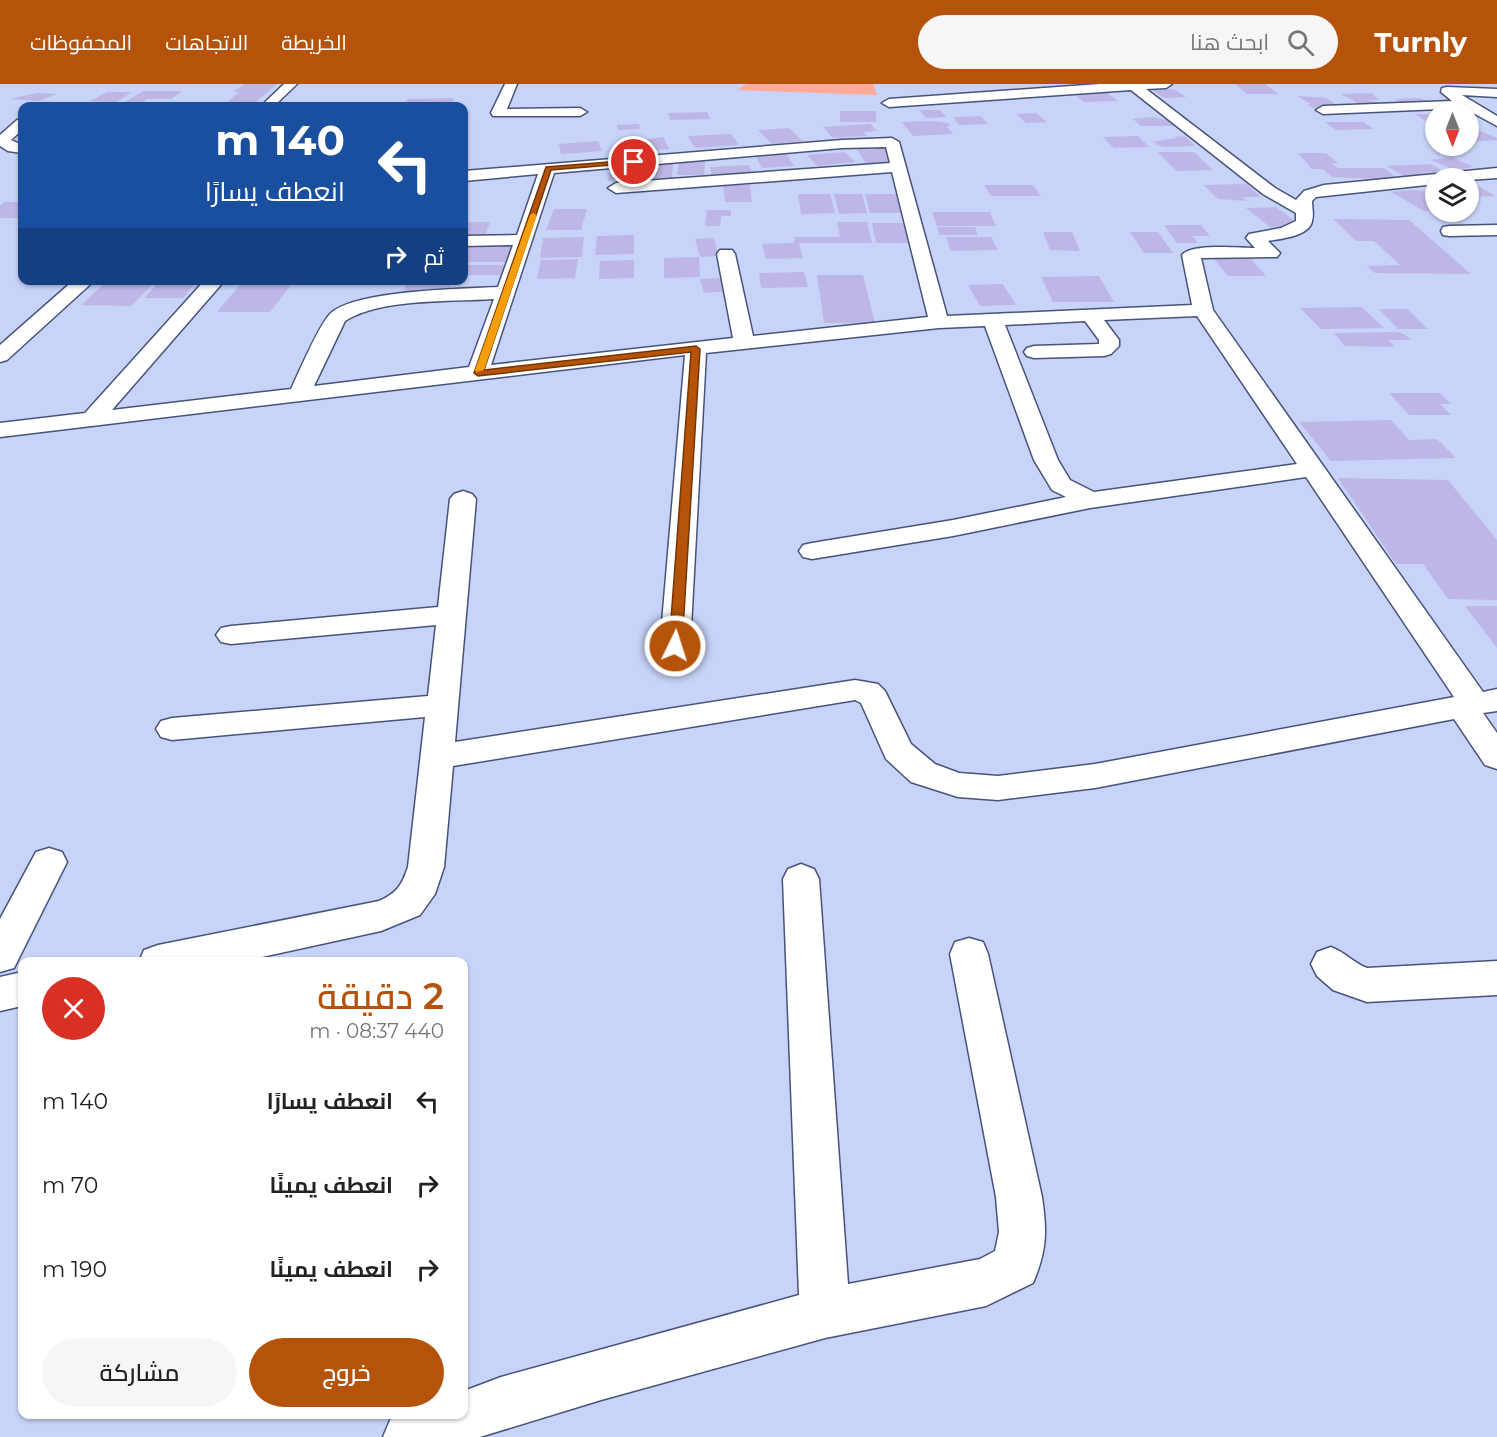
<!DOCTYPE html>
<html lang="ar">
<head>
<meta charset="utf-8">
<style>
  body { margin:0; font-family:Montserrat,Cairo,sans-serif; background:#f6f6f6; color:#222; direction:rtl; height:100vh; display:flex; flex-direction:column; font-size:22px; white-space:nowrap }
  * { box-sizing:border-box; margin:0 }
  p { font-size:20px; color:#767676 }
  .icon { flex:none; width:33px; height:33px; fill:none; stroke:currentColor; stroke-width:2; stroke-linecap:round; stroke-linejoin:round }
  .map { position:relative; flex:1; overflow:hidden; direction:ltr }
  .details { position:absolute; left:18px; top:873px; width:450px; height:462px; display:flex; flex-direction:column; background:#fff; border-radius:12px; box-shadow:0 2px 4px #0004; direction:rtl }
  .details>* { flex:none }
  .guide { position:absolute; left:18px; top:18px; width:450px; height:183px; border-radius:12px; box-shadow:0 2px 4px #0004; direction:rtl; background:#1a4fa0; color:#fff; overflow:hidden }
  .needle { width:39px; rotate:180deg }
  .fabs { position:absolute; left:1425px; top:18px; display:grid; gap:12px }
  .fabs a { display:grid; place-items:center; width:54px; height:54px; border-radius:50%; background:#fff; box-shadow:0 2px 4px #0004; font-size:30px }
  .pin { position:absolute; display:grid; place-items:center; width:51px; height:51px; color:#fff; margin:-26px; border:3px solid #fff; border-radius:50%; box-shadow:0 2px 6px #0007 }
  .me { position:absolute; width:66px; margin:-33px; rotate:4deg; stroke-linejoin:round; filter:drop-shadow(0 0 4px #0008) }
  .turn { display:flex; align-items:center; gap:21px; height:126px; padding:0 24px; font-size:27px }
  .turn .icon { width:78px; height:78px; stroke-width:2.5 }
  .turn b { display:block; font-size:42px; line-height:51px }
  .then { display:flex; align-items:center; height:57px; padding:0 24px; background:#0003; gap:12px; font-size:22px }
  .round { display:grid; place-items:center; flex:none; width:63px; height:63px; border-radius:32px; background:#f6f6f6 }
  .overview { display:flex; align-items:center; justify-content:space-between; height:102px; padding:0 24px }
  h1 { font-size:36px; font-weight:600; line-height:45px; color:#b45309 }
  .button { display:flex; gap:12px; margin-top:auto; padding:12px 24px }
  .button a { flex:1; height:69px; border-radius:36px; background:#b45309; color:#fff; font-size:24px; font-weight:600; line-height:69px; text-align:center }
  .button a+a { background:#f6f6f6; color:#222 }
  ul { padding:0; list-style:none }
  li { display:flex; align-items:center; gap:18px; height:84px; padding:0 24px }
  li div { flex:1 }
  li b { display:block; font-size:22px }
  li em { font-style:normal }
  header { display:flex; align-items:center; gap:36px; box-sizing:border-box; height:84px; padding:0 30px; background:#b45309; color:#fff }
  header strong { font-size:28px }
  nav { display:flex; gap:33px; margin-inline-start:auto; font-size:21px }
  .search { width:420px; height:54px; background:#f6f6f6; display:flex; align-items:center; gap:15px; box-sizing:border-box; padding:0 21px; border-radius:33px; color:#767676; font-size:22px }
  .map>svg:first-child { display:block }
  .green { fill:#ffa999 }
  .building { fill:#beb7e6 }
  .lines { fill:none; stroke-linecap:round; stroke-linejoin:round }
  .minor-casing { stroke:#47537a; stroke-width:3 }
  .minor { fill:#fff; fill-rule:evenodd }
  .route { fill:#b45309; stroke:#753606; stroke-width:1.5 }
  .slow { fill:#f59e0b }
</style>
</head>
<body>
<header>
<strong>Turnly</strong>
<div class="search"><svg class="icon" aria-label="search" viewBox="0 0 24 24"><circle cx="10" cy="10" r="6"/><path d="M15 15l6 6"/></svg>ابحث هنا</div>
<nav><a>الخريطة</a><a>الاتجاهات</a><a>المحفوظات</a></nav>
</header>
<div class="map">
<svg width="1497" height="1353" viewBox="0 0 1497 1353">
  <rect width="100%" height="100%" fill="#c7d3f8"/>
  <path class="green" d="M747,0H873L877,11L737,6Z"/>
  <path class="building" d="M244,0H277L256,18H227L239,8H233Z
    M1235,0H1265L1278,10H1247Z
    M1174,5L1186,13L1164,14L1152,6Z
    M143,7H182L171,15H147L139,20H122Z
    M1104,7L1118,17L1084,18L1071,8Z
    M107,8H132L116,18L90,17Z
    M37,9L57,10L39,17L10,15Z
    M1372,9L1379,16H1366L1388,20L1358,24L1353,21L1358,20L1353,17H1355L1340,10Z
    M1297,12L1326,14L1337,21L1312,24L1307,21L1311,20Z
    M454,14L449,22H403L408,15Z
    M1420,14L1432,19L1400,18L1394,15Z
    M919,26H940L947,33L926,34Z
    M840,27H876V38H840Z
    M707,28L710,35L670,36L668,29Z
    M1036,29L1047,38L1026,39L1016,30Z
    M1415,30H1436V40H1430Z
    M981,32L988,40L959,41L953,33Z
    M1154,33L1171,37L1176,42H1141L1133,35Z
    M931,37L948,39L951,42H946L953,50L913,52L902,38Z
    M1325,38H1363L1374,45L1336,46Z
    M639,40L640,45L618,46L617,41Z
    M870,40L877,47L863,48L867,52L833,54L823,43Z
    M789,44L803,57L772,60L758,46Z
    M1478,46L1497,54V56L1468,58V47Z
    M731,50L739,61L695,64L688,52Z
    M1138,52L1149,63L1114,64L1103,53Z
    M1175,52L1186,53L1195,62L1163,63L1152,58L1177,54Z
    M663,53L669,65L640,67L635,57Z
    M598,57L602,67L561,70L559,60Z
    M883,61L895,79L866,80L855,62Z
    M845,68L855,78L817,82L807,71Z
    M1158,68H1194L1213,86L1176,87Z
    M786,69L794,82L762,84L755,71Z
    M1298,69H1326L1338,79H1332L1337,84H1384L1399,96L1332,93L1323,85H1312Z
    M1452,73L1473,83L1455,86L1431,76Z
    M679,77H705L704,91H677Z
    M649,79H673L672,94H647Z
    M1430,80L1447,89L1421,88L1428,91L1406,93L1387,82Z
    M749,81L753,90L712,92L710,83Z
    M611,82H641L640,97H608Z
    M1246,100L1261,113H1243L1247,117L1218,115L1204,101Z
    M723,101H750L752,118H725Z
    M984,101H1033L1041,112H991Z
    M1468,102H1478L1495,112L1468,113Z
    M1413,106L1436,108V126L1424,127L1391,108Z
    M798,110H830L835,129L801,130Z
    M834,110H862L867,129L839,130Z
    M865,110H900L907,129H870Z
    M5,118H22V134H0V122Z
    M1276,123L1301,142L1270,143L1246,124Z
    M554,125H587L581,146H546Z
    M707,126H731V132H721L720,142H705Z
    M932,128H990L996,142H937Z
    M1333,135L1409,136L1471,190L1375,189L1367,182L1400,181L1374,157H1356Z
    M464,138H490L484,154H464Z
    M837,138H867L872,159H799L803,174L766,175L762,160L794,159V153H840Z
    M872,139H905L911,159H876Z
    M1164,141H1201L1210,152H1192L1198,159H1177Z
    M937,143H975L978,151H940Z
    M1043,148H1072L1080,167L1050,166Z
    M1130,148H1158L1173,169H1144Z
    M634,151V170L595,171L597,152Z
    M584,153L582,173L540,174L543,154Z
    M946,153H991L998,166L951,167Z
    M714,154L719,172L700,173L695,155Z
    M467,160H518L510,178H464V167Z
    M699,173L700,193L664,194V174Z
    M578,175L575,194L537,195L541,176Z
    M1214,175H1251L1266,192H1228Z
    M634,176V194L599,195L600,177Z
    M466,181H507L502,191H464Z
    M804,188L808,203L761,204L759,189Z
    M817,191H863L875,239H824Z
    M1099,192L1114,218H1053L1041,193Z
    M722,194L726,207L704,209L700,195Z
    M244,196H295L270,228H217Z
    M407,196H452L450,207L404,209Z
    M160,197H197L183,214H144Z
    M106,198H155L131,222L81,221Z
    M1003,200L1016,221L980,222L968,201Z
    M1362,223L1384,244L1321,245L1300,224Z
    M1379,225H1408L1428,245H1398Z
    M1400,248L1412,256H1389L1394,263L1345,262L1334,249Z
    M1389,309H1440L1451,320H1440L1451,331H1409Z
    M1391,336L1409,356L1437,355L1456,374L1331,377L1299,338Z
    M1338,394L1448,396L1497,456V516L1448,515L1423,480H1396Z
    M1465,522H1497V564Z"/>
  <g class="lines">
    <g class="minor-casing">
      <path id="minor" d="M284,0H297L274,22H261Z
        M505,0H517L507,25L580,24L587,28L580,32H493L491,29Z
        M1100,0H1172L1166,4L1146,5L1275,104L1296,116L1304,107L1324,101L1497,84V94L1468,96V94H1436V100L1316,113L1312,117C1312,123 1314,131 1312,137C1310,152 1280,155 1268,157L1280,169L1277,173L1201,174L1213,226L1483,608L1497,605V627L1483,629L1497,649V685L1485,681L1454,635L1095,704L998,716L958,713L911,698L886,675L861,619L855,616L453,682L444,783L435,810L420,831L381,847L239,878H139L144,866L158,861L379,817C397,809 402,801 408,783L425,633L172,656L161,653L156,645L161,637L172,634L428,612L436,541L231,560L221,558L216,551L221,544L231,542L438,523L450,415L454,410L463,407L472,410L476,415L455,658L855,596L878,600L885,607L911,660L935,680L959,689L998,692L1095,680L1454,613L1306,393L1090,424L953,452L812,475L803,473L799,467L803,461L812,459L953,436L1066,413L1052,406L1034,376L985,242L939,244L706,269L690,562L685,569L675,572L665,569L660,562L685,271L0,353V339L85,329L205,196H225L112,326L291,305C299,288 319,241 330,230C354,206 462,205 498,203L513,161L464,162V152L517,151L538,90L464,97V87L842,56L892,54L899,58L947,232L1192,221L1182,171C1192,159 1239,164 1255,164L1246,154L1249,150L1281,144L1296,137V129L1263,110L1131,6L889,23L882,19L889,15ZM886,63L890,79L616,99L608,104L616,109L892,88L928,233L753,252L735,170L732,166H720L717,170L733,254L491,281L554,89L842,64ZM494,215L469,283L314,302L345,237C381,214 451,218 494,215ZM1197,232L1297,380L1094,408L1070,396L1058,376L1005,241L1085,237L1099,256V260L1034,262L1027,264L1024,268L1027,272L1034,274L1104,272L1111,270L1119,262V256L1104,236Z
        M1447,3L1497,5V13L1462,11L1497,32V42L1464,24L1323,30L1316,26L1323,22L1452,17L1441,8L1442,4Z
        M22,35V46L11,56L22,61V69L8,67L0,62V51L17,36Z
        M1497,141V151L1449,152L1443,151L1441,147L1443,143L1449,142Z
        M74,196H95L7,276L0,278V261Z
        M49,764L62,768L67,778L14,884L0,888V835L36,768Z
        M801,780L814,785L819,795L848,1200L980,1175L995,1167L999,1148L996,1113L950,870L955,858L969,854L983,858L988,870L1042,1113C1047,1147 1047,1166 1033,1199L986,1222L825,1254L601,1316L480,1353H383L391,1334L400,1330H464V1307L501,1293L799,1211L783,795L788,785Z
        M1331,863C1346,869 1354,879 1367,884L1497,877V911L1367,918L1333,906L1317,892L1311,880L1317,868Z
        M22,888V922L0,927V893Z"/>
    </g>
    <use href="#minor" class="minor"/>
  </g>
  <path class="route" d="M634,76L637,79L551,86L484,286L696,262L700,265L682,562L675,566L669,562L691,268L478,292L474,289L546,83Z"/>
  <path class="slow" d="M533,129L537,131L484,286L476,288L475,286L530,131Z"/>
</svg>
<div class="fabs">
<a><svg class="needle" viewBox="-14 -14 28 28"><path d="M0-13l5 13h-10z" fill="#e53935"/><path d="M0 13l5-13h-10z" fill="#767676"/></svg></a>
<a><svg class="icon" aria-label="layers" viewBox="0 0 24 24"><path d="M12 4l9 5-9 5-9-5zM3 14l9 5 9-5"/></svg></a>
</div>
<div class="pin" style="left:634px;top:78px;background:#d93025"><svg class="icon" aria-label="arrive" viewBox="0 0 24 24"><path d="M6 21V4h12l-3 4 3 4H6"/></svg></div>
<svg class="me" style="left:675px;top:562px" viewBox="-20 -20 40 40"><circle r="17" fill="#b45309" stroke="#fff" stroke-width="3"/><path d="M0-11L8 9 0 5-8 9z" fill="#fff"/></svg>
<div class="guide">
<div class="turn"><svg class="icon" aria-label="left" viewBox="0 0 24 24"><path d="M17 20v-9H6M10 6l-5 5 5 5"/></svg><div><b>140 m</b>انعطف يسارًا</div></div>
<div class="then">ثم<svg class="icon" aria-label="right" viewBox="0 0 24 24"><path d="M7 20v-9h11M14 6l5 5-5 5"/></svg></div>
</div>
<section class="details">
<div class="overview"><div><h1>2 دقيقة</h1><p>440 m · 08:37</p></div><a class="round" style="background:#d93025;color:#fff"><svg class="icon" aria-label="close" viewBox="0 0 24 24"><path d="M6 6l12 12M18 6L6 18"/></svg></a></div>
<ul>
<li><svg class="icon" aria-label="left" viewBox="0 0 24 24"><path d="M17 20v-9H6M10 6l-5 5 5 5"/></svg><div><b>انعطف يسارًا</b></div><em>140 m</em></li>
<li><svg class="icon" aria-label="right" viewBox="0 0 24 24"><path d="M7 20v-9h11M14 6l5 5-5 5"/></svg><div><b>انعطف يمينًا</b></div><em>70 m</em></li>
<li><svg class="icon" aria-label="right" viewBox="0 0 24 24"><path d="M7 20v-9h11M14 6l5 5-5 5"/></svg><div><b>انعطف يمينًا</b></div><em>190 m</em></li>
</ul>
<div class="button"><a>خروج</a><a>مشاركة</a></div>
</section>
</div>
</body>
</html>
